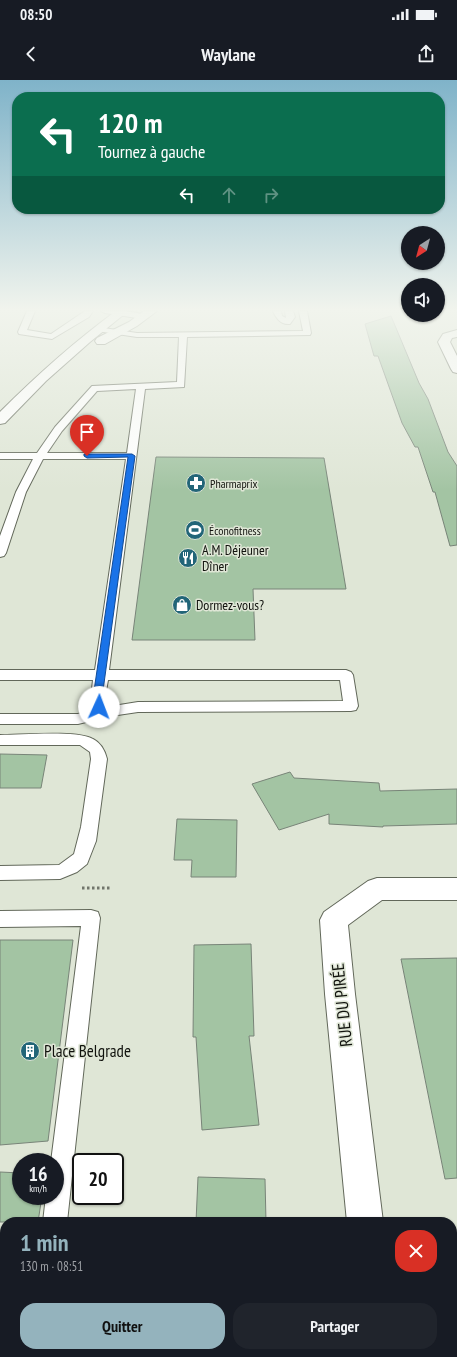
<!DOCTYPE html>
<html lang="fr">
<head>
<meta charset="utf-8">
<style>
  body { margin:0; font-family:"PT Sans Narrow",sans-serif; background:#20242c; color:#f1f3f6; height:100vh; display:flex; flex-direction:column; font-size:15px; white-space:nowrap }
  * { box-sizing:border-box; margin:0 }
  p { font-size:13px; color:#9ea1a6 }
  .icon { flex:none; width:22px; height:22px; fill:none; stroke:currentColor; stroke-width:2; stroke-linecap:round; stroke-linejoin:round }
  .map { position:relative; flex:1; overflow:hidden }
  .sheet { position:absolute; left:0px; top:1137px; width:457px; height:140px; display:flex; flex-direction:column; background:#171b24; border-radius:16px 16px 0 0; box-shadow:0 1px 3px #0004 }
  .sheet>* { flex:none }
  .guide { position:absolute; left:12px; top:12px; width:433px; height:122px; border-radius:16px; box-shadow:0 1px 3px #0004; background:#0b6e4f; color:#fff; overflow:hidden }
  .needle { width:26px; rotate:216deg }
  .tools { position:absolute; left:401px; top:146px; display:grid; gap:8px }
  .tools a { display:grid; place-items:center; width:44px; height:44px; border-radius:50%; background:#171b24; box-shadow:0 1px 3px #0004; font-size:20px }
  .speed { position:absolute; left:12px; top:1073px; display:flex; gap:8px; font-size:20px; font-weight:700; text-align:center }
  .speed>* { display:grid; place-content:center; width:52px; height:52px; border-radius:50%; background:#171b24; box-shadow:0 1px 3px #0004; line-height:1 }
  .speed small { font-size:10px; font-weight:400 }
  .speed .limit { border:2px solid #111; border-radius:6px; background:#fff; color:#111 }
  .pin { position:absolute; display:grid; place-items:center; width:34px; height:34px; color:#fff; margin:-41px -17px; border-radius:50% 50% 50% 0; rotate:-45deg; box-shadow:0 0 4px #0007 }
  .pin .icon { rotate:45deg }
  .me { position:absolute; width:44px; margin:-22px; rotate:2deg; stroke-linejoin:round; filter:drop-shadow(0 0 3px #0008) }
  .turn { display:flex; align-items:center; gap:14px; height:84px; padding:0 20px; font-size:18px }
  .turn .icon { width:52px; height:52px; stroke-width:2.5 }
  .turn b { display:block; font-size:28px; line-height:34px }
  .lanes { display:flex; align-items:center; height:38px; padding:0 20px; background:#0003; justify-content:center; gap:20px; direction:ltr }
  .lanes .off { opacity:.35 }
  .round { display:grid; place-items:center; flex:none; width:42px; height:42px; border-radius:16px; background:#20242c }
  .overview { display:flex; align-items:center; justify-content:space-between; height:68px; padding:0 20px }
  h1 { font-size:24px; font-weight:700; line-height:30px; color:#94b3bd }
  .primary-button { display:flex; gap:8px; margin-top:auto; padding:8px 20px }
  .primary-button a { flex:1; height:46px; border-radius:16px; background:#94b3bd; color:#111; font-size:16px; font-weight:700; line-height:46px; text-align:center }
  .primary-button a+a { background:#20242c; color:#f1f3f6 }
  .status { display:flex; justify-content:space-between; align-items:center; height:28px; padding:0 20px; background:#171b24; direction:ltr }
  .status svg { height:11px; fill:currentColor }
  header { display:flex; justify-content:space-between; align-items:center; height:52px; padding:0 20px; background:#171b24; font-size:18px; font-weight:700 }
  .map>svg:first-child { display:block }
  .building { fill:#a3c4a3; stroke:#788478 }
  .lines { fill:none; stroke-linecap:round; stroke-linejoin:round }
  .service-casing { stroke:#62685a; stroke-width:2 }
  .minor-casing { stroke:#62685a; stroke-width:2 }
  .secondary-casing { stroke:#62685a; stroke-width:2 }
  .path { stroke:#71756b; stroke-width:3; stroke-dasharray:2.5 2.5; stroke-linecap:butt }
  .service { fill:#fff; fill-rule:evenodd }
  .minor { fill:#fff; fill-rule:evenodd }
  .secondary { fill:#fff; fill-rule:evenodd }
  .route { fill:#1a73e8; stroke:#114b97 }
  .labels { text-anchor:middle; dominant-baseline:central; stroke-width:3; stroke-linejoin:round; paint-order:stroke }
  .far-poi-label { font-size:12px; fill:#11130e; stroke:#dfe6d6; text-anchor:start }
  .poi-label { font-size:14px; fill:#11130e; stroke:#dfe6d6; text-anchor:start }
  .near-street-label { font-size:17px; fill:#11130e; stroke:#dfe6d6 }
  .near-poi-label { font-size:17px; fill:#11130e; stroke:#dfe6d6; text-anchor:start }
</style>
</head>
<body>
<div class="status"><b>08:50</b><svg viewBox="0 0 49 12"><path d="M0 12V9h3v3zM5 12V6h3v6zM10 12V3h3v9zM15 12V0h3v12zM26 1h20v11H26zM47 4h2v5h-2z"/></svg></div>
<header><svg class="icon" aria-label="back" viewBox="0 0 24 24"><path d="M15 5l-7 7 7 7"/></svg>Waylane<svg class="icon" aria-label="share" viewBox="0 0 24 24"><path d="M12 15V3M7 8l5-5 5 5M5 13v7h14v-7"/></svg></header>
<div class="map">
<svg width="457" height="1277" viewBox="0 0 457 1277">
  <rect width="100%" height="100%" fill="#dfe6d6"/>
  <path class="building" d="M391,236L419,303L428,319L448,372L457,386V465L450,466L435,412H433L418,367H415L402,343L378,276H374L365,244Z
    M156,377L324,378L346,509H253L255,560H132Z
    M0,674L47,675L41,708H0Z
    M290,692L294,698L379,703L380,711L457,709V744L383,746V747L329,744V734L279,750L252,704Z
    M177,739L237,740L236,797H191L192,780H174Z
    M0,860H73L48,1061L0,1065Z
    M251,864L254,956H249L259,1045L202,1050L196,957H193L194,865Z
    M457,878V1098L445,1099L401,879Z
    M0,1092L21,1093V1116H42L38,1142H0Z
    M198,1097L265,1099L266,1142H196Z"/>
  <g class="lines">
    <g class="service-casing">
      <path id="service" d="M27,231H35L27,250L51,254L85,231H93L89,237L52,259L19,254L18,252Z
        M101,231C113,231 138,230 147,237L143,239L105,233Z
        M273,231H281L282,236L286,238L285,231H293L295,237L290,244C281,245 276,238 273,231Z
        M299,231H307L311,253L310,255L187,257L184,307L145,309L109,590H346L351,592L353,595L358,626L356,630L351,631L138,632L111,636L78,644H0V634H78L93,630L91,617L93,600H0V590H95L126,379H43L26,412L6,473L4,476L0,477V456L16,412L33,379H0V373H37L55,347L92,306L177,302L179,257H137L97,251V247L137,253L303,251ZM136,309L127,373H47L62,351L97,311ZM108,600H340L343,621L138,622L107,627L105,617Z
        M0,655C21,655 77,650 93,659C101,663 105,671 107,679L96,761L87,784L77,792L60,799L0,800V786L59,785L74,774L81,747L91,679L90,672L80,665H0Z
        M91,830L98,832L100,838L67,1142H43L46,1116H55V1082H51L81,846L0,847V831Z
        M27,1272H53L52,1277H26Z"/>
    </g>
    <g class="minor-casing">
      <path id="minor" d="M457,250V257L452,258L450,262L457,276V293L453,292L451,289L438,262L443,254Z
        M377,798H457V820H382L348,845L355,914L383,1142H347L325,914L320,840L324,832L368,801Z
        M360,1272H398L399,1277H359Z"/>
    </g>
    <g class="secondary-casing">
      <path id="secondary" d="M116,231H128L90,262L46,301L5,343L0,344V332C37,295 74,262 116,231Z
        M144,231H157L137,246L105,264H97L95,261L97,258L129,242Z"/>
    </g>
    <path class="path" d="M82,808H110"/>
    <use href="#service" class="service"/>
    <use href="#minor" class="minor"/>
    <use href="#secondary" class="secondary"/>
  </g>
  <linearGradient id="sky" x2="0" y2="1"><stop stop-color="#7fb3c9"/><stop offset="0.56" stop-color="#f1f4ed"/><stop offset="1" stop-color="#f1f4ed" stop-opacity="0"/></linearGradient>
  <rect width="457" height="410" fill="url(#sky)"/>
  <path class="route" d="M84,374H132L135,376L102,618L103,627L99,630L94,627L93,618L128,377L87,378L84,376Z"/>
  <defs>
    <g id="pharmacy-disc" transform="scale(1)"><circle r="9.5" fill="#226578" stroke="#dfe6d6"/><path d="M-2-6h4v4h4v4h-4v4h-4v-4h-4v-4h4Z" fill="#fff"/></g>
    <g id="stadium-disc" transform="scale(1)"><circle r="9.5" fill="#226578" stroke="#dfe6d6"/><path d="M0-5a6.5 5 0 1 0 0 10a6.5 5 0 1 0 0-10ZM-3.5-1.8h7v3.6h-7Z" fill="#fff"/></g>
    <g id="restaurant-disc" transform="scale(1)"><circle r="9.5" fill="#226578" stroke="#dfe6d6"/><path d="M-5-6h1v4h1v-4h1v4h1v-4h1v5L-1.5 .5V6h-2V.5L-5-1ZM5-6V6H3V1.5H1.5Q1.5-4 5-6Z" fill="#fff"/></g>
    <g id="shop-disc" transform="scale(1)"><circle r="9.5" fill="#226578" stroke="#dfe6d6"/><path d="M-5-2.5h2.3a2.7 3.5 0 0 1 5.4 0H5L5.5 6h-11ZM-1.5-2.5h3a1.5 2.3 0 0 0-3 0Z" fill="#fff"/></g>
    <g id="building-disc" transform="scale(1)"><circle r="9.5" fill="#226578" stroke="#dfe6d6"/><path d="M-4-6H4V6H1V3H-1V6H-4ZM-2.5-4.3h1.7v1.8h-1.7ZM.8-4.3h1.7v1.8H.8ZM-2.5-1h1.7V.8h-1.7ZM.8-1h1.7V.8H.8Z" fill="#fff"/></g>
  </defs>
  <g fill-rule="evenodd">
    <use href="#pharmacy-disc" x="196" y="403"/>
    <use href="#stadium-disc" x="195" y="450"/>
    <use href="#restaurant-disc" x="188" y="478"/>
    <use href="#shop-disc" x="182" y="525"/>
    <use href="#building-disc" x="30" y="971"/>
  </g>
  <g class="labels">
    <g class="far-poi-label">
      <text x="210" y="403">Pharmaprix</text>
      <text x="209" y="450">Éconofitness</text>
    </g>
    <g class="poi-label">
      <text x="202" y="470">A.M. Déjeuner<tspan x="202" dy="16">Dîner</tspan></text>
      <text x="196" y="525">Dormez-vous?</text>
    </g>
    <g class="near-street-label">
      <text transform="translate(342 925) rotate(-96)">RUE DU PIRÉE</text>
    </g>
    <g class="near-poi-label">
      <text x="44" y="971">Place Belgrade</text>
    </g>
  </g>
</svg>
<div class="tools">
<a><svg class="needle" viewBox="-14 -14 28 28"><path d="M0-13l5 13h-10z" fill="#e53935"/><path d="M0 13l5-13h-10z" fill="#9ea1a6"/></svg></a>
<a><svg class="icon" aria-label="sound" viewBox="0 0 24 24"><path d="M4 9h4l5-4v14l-5-4H4zM17 9q2 3 0 6"/></svg></a>
</div>
<div class="speed"><div>16<small>km/h</small></div><div class="limit">20</div></div>
<div class="pin" style="left:87px;top:376px;background:#d93025"><svg class="icon" aria-label="arrive" viewBox="0 0 24 24"><path d="M6 21V4h12l-3 4 3 4H6"/></svg></div>
<svg class="me" style="left:99px;top:627px" viewBox="-20 -20 40 40"><circle r="19" fill="#fff"/><path d="M0-13L10 11 0 6-10 11z" fill="#1a73e8"/></svg>
<div class="guide">
<div class="turn"><svg class="icon" aria-label="left" viewBox="0 0 24 24"><path d="M17 20v-9H6M10 6l-5 5 5 5"/></svg><div><b>120 m</b>Tournez à gauche</div></div>
<div class="lanes"><svg class="icon" aria-label="left" viewBox="0 0 24 24"><path d="M17 20v-9H6M10 6l-5 5 5 5"/></svg><svg class="icon off" aria-label="ahead" viewBox="0 0 24 24"><path d="M12 20V5M6 11l6-6 6 6"/></svg><svg class="icon off" aria-label="right" viewBox="0 0 24 24"><path d="M7 20v-9h11M14 6l5 5-5 5"/></svg></div>
</div>
<section class="sheet">
<div class="overview"><div><h1>1 min</h1><p>130 m · 08:51</p></div><a class="round" style="background:#d93025;color:#fff"><svg class="icon" aria-label="close" viewBox="0 0 24 24"><path d="M6 6l12 12M18 6L6 18"/></svg></a></div>
<div class="primary-button"><a>Quitter</a><a>Partager</a></div>
</section>
</div>
</body>
</html>
